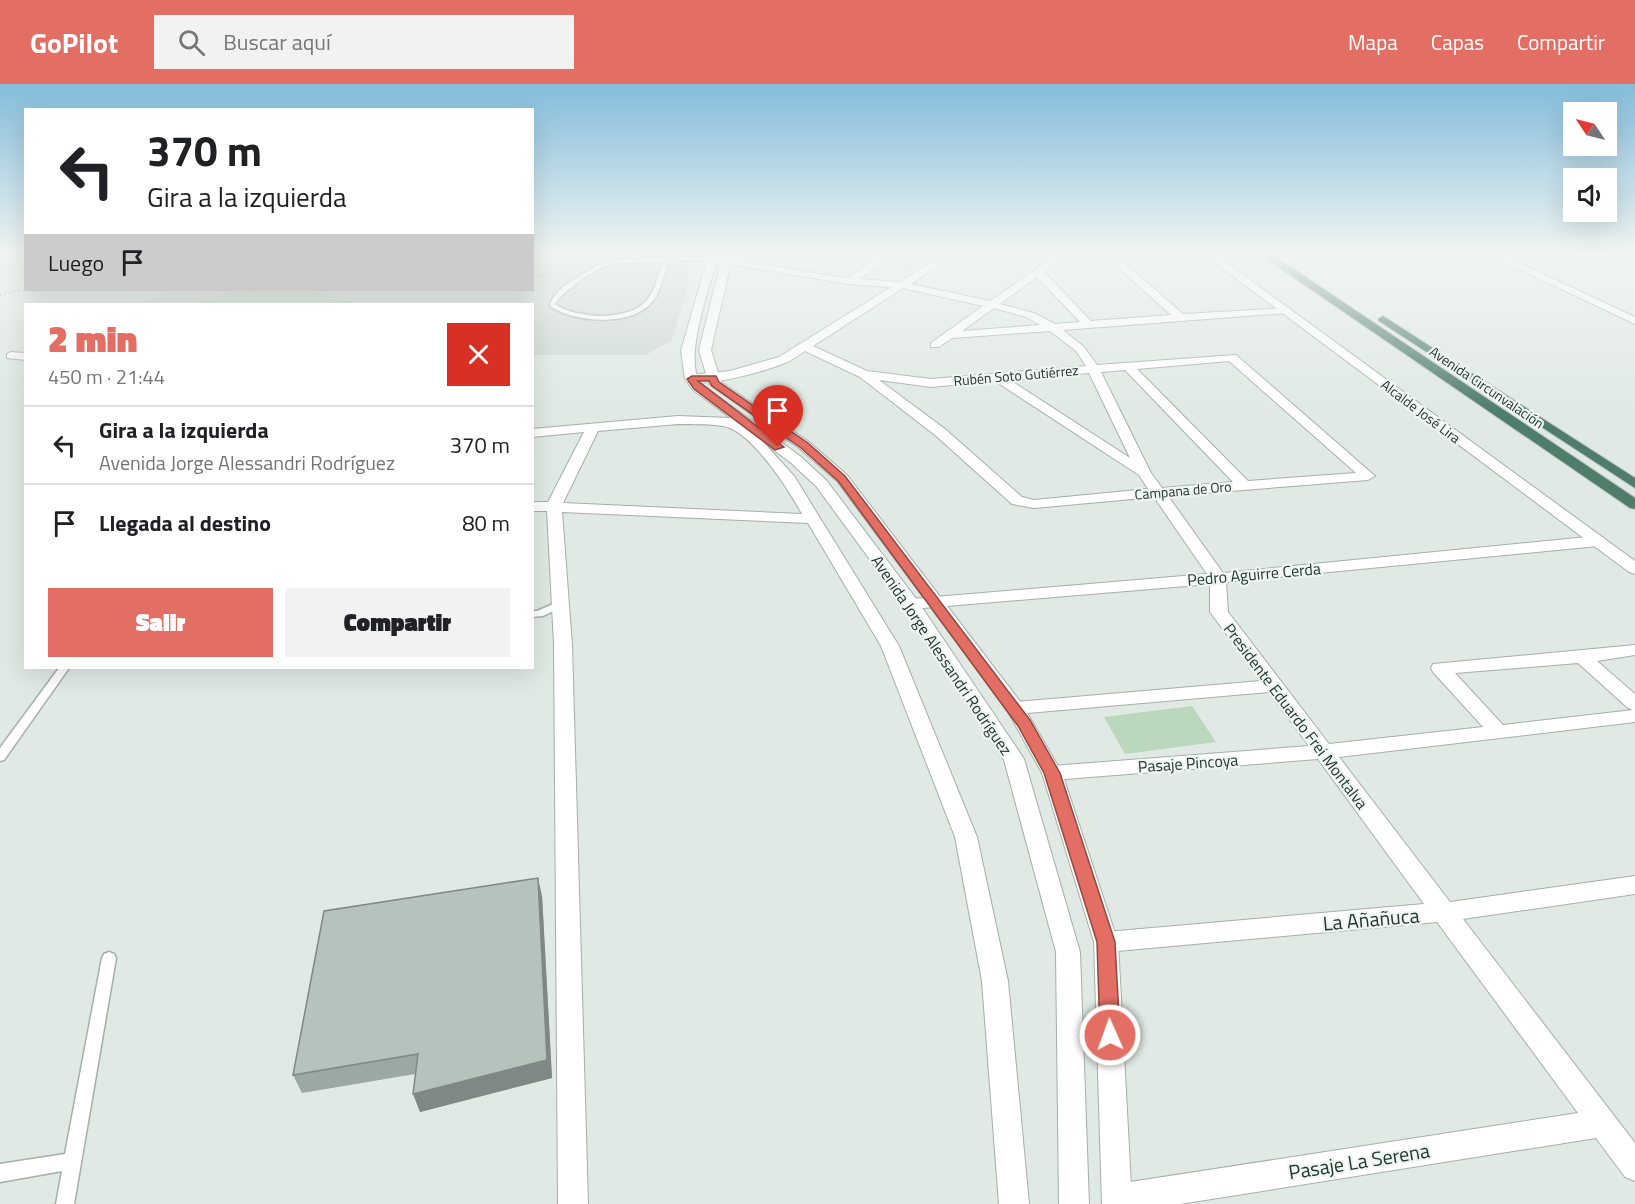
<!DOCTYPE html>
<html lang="es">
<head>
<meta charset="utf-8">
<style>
  body { margin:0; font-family:"Titillium Web",sans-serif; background:#f2f2f2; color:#202124; height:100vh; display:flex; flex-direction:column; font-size:22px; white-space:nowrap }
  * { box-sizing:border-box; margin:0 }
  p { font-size:20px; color:#757577 }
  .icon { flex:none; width:33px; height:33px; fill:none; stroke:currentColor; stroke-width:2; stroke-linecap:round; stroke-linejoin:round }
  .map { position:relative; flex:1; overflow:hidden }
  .details { position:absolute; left:24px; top:219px; width:510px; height:366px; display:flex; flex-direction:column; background:#fff; border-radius:0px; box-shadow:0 6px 24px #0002 }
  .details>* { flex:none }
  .top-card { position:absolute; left:24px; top:24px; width:510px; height:183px; border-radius:0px; box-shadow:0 6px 24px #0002; background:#fff; color:#202124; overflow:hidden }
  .needle { width:39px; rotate:305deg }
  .fabs { position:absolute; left:1563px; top:18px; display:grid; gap:12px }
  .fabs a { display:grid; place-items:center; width:54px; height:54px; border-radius:0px; background:#fff; box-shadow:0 6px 24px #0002; font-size:30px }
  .pin { position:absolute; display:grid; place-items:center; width:51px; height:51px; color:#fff; margin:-62px -26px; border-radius:50% 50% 50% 0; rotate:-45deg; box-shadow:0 0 6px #0007 }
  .pin .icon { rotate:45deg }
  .me { position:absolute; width:66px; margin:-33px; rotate:358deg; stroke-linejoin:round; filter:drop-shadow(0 0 4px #0008) }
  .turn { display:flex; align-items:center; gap:21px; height:126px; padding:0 24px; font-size:27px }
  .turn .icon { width:78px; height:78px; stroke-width:2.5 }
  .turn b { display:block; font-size:42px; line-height:51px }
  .then { display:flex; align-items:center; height:57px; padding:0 24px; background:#0003; gap:12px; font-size:22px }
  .round { display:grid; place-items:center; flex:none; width:63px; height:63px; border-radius:0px; background:#f2f2f2 }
  .summary { display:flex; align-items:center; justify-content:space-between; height:102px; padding:0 24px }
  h1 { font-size:36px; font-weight:800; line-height:45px; color:#e26e64 }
  .button { display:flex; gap:12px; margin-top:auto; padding:12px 24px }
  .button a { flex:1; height:69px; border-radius:0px; background:#e26e64; color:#fff; font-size:24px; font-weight:800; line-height:69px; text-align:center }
  .button a+a { background:#f2f2f2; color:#202124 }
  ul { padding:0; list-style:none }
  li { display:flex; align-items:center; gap:18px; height:78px; padding:0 24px; border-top:2px solid #e0e0e0 }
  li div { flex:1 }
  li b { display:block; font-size:22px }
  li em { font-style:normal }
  header { display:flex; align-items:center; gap:36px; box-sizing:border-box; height:84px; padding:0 30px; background:#e26e64; color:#fff }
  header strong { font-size:28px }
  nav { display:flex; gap:33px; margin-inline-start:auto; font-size:21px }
  .search { width:420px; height:54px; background:#f2f2f2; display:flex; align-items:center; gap:15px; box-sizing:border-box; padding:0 21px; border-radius:0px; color:#757577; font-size:22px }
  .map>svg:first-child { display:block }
  .built { fill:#ced8d2 }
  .green { fill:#bbd8bd }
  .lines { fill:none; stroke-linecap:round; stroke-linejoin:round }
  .service-casing { stroke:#a3b0a9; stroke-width:3 }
  .minor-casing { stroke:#a3b0a9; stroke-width:2 }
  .tertiary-casing { stroke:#a3b0a9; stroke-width:2 }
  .trunk-casing { stroke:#bdc3c0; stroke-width:2 }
  .path { stroke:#83a997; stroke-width:2; stroke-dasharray:1.5 3; stroke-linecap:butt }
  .service { fill:#fff; fill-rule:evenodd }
  .minor { fill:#fff; fill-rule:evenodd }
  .tertiary { fill:#fff; fill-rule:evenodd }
  .trunk { fill:#4e7d6a; fill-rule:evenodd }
  .wall { fill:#9ca8a2 }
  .shaded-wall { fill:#7f8884 }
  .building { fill:#b5c3bc; stroke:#7f8884; stroke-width:1.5 }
  .route { fill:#e26e64; stroke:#934841; stroke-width:1.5 }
  .labels { text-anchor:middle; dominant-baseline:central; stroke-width:4.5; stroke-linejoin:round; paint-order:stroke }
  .far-street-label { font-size:14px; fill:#22372e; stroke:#eff6f2 }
  .street-label { font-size:16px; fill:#22372e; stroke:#eff6f2 }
  .near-street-label { font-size:20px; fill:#22372e; stroke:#eff6f2 }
</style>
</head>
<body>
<header>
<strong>GoPilot</strong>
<div class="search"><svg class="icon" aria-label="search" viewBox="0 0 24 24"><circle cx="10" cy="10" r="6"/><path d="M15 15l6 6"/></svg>Buscar aquí</div>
<nav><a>Mapa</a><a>Capas</a><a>Compartir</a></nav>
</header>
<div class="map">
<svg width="1635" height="1120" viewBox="0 0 1635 1120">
  <rect width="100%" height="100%" fill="#e0e9e3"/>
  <path class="built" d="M533,169H694L690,179L693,181L689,185V200L672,256L646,271H533L532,220H138L171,206H532Z"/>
  <path class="green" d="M903,169H904L930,174L910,186L884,181Z
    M238,206H308L359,220L197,219Z
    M1192,622L1216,658L1125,670L1104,633Z"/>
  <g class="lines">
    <g class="service-casing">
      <path id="service" d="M621,169H628L618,176L712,172L715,174L712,176L668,177C664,192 660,213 647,223C624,242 573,238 550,222C554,199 602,182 621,169ZM663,178C658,190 656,206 647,216C629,238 576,235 555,220C563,207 596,184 611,180C622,177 650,178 663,178Z
        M560,517L565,520L564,522L543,532L532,533V527H537Z
        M59,584H69L4,676L0,677V664Z
        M109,868L114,870L116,874L74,1120H56L62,1087L0,1098V1080L65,1070L102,874L104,870Z"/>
    </g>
    <g class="minor-casing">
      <path id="minor" d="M886,169H898L859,195L900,198L945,169H957L911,200L990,217L1035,186L1053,169H1060V173L1044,188L1091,237L1171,231L1102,169H1113L1183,230L1290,224V228L1286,229L1063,246L1084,263L1097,281L1236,271L1375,392L1368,396L1168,412L1223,489L1598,452L1604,454L1606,457L1604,460L1598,462L1226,498L1228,528L1329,660L1483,643L1433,588L1431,584L1433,580L1635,561V571L1597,577L1635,610V638L1339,673L1450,818L1635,792V810L1463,835L1635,1059V1097L1625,1093L1596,1054L1180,1120H1104L1102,1115L1106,1104L1117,1100L1578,1029L1437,838L1106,868L1097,865L1094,858L1097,851L1106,848L1424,820L1318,675L1052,696L1045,694L1042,689L1045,684L1052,682L1309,662L1269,608L1015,630L1008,628L1005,624L1008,620L1015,618L1261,597L1210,528V500L911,525L905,524L902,520L905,516L911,515L1207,490L1154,413L1034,424L1012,420L935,351L860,293L805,267C799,271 792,276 785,279C768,286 698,307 685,295L691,291L730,287L779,273L891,203L848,200L712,177L707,174L709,172L846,194ZM1037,193L1080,238L1055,240L1034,229L1000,220ZM903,204L983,222L931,259V263H939L952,254L1050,247L1076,267L1086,282L931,295L867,287L813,262ZM994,224L1026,233L1040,241L962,247ZM1229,277L1356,389L1248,397L1137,285ZM1125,286L1233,398L1162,404L1151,389L1101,288ZM1089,289L1130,374L1010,296ZM879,296L931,303L995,297L1139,391L1148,405L1034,416L1022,413L945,345ZM1578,579L1628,624L1633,626L1503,641L1455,589Z
        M1485,169H1498L1635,233V240Z
        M11,268L26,269V276L7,274V270Z
        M678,332L730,334L745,337L747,340L745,342L756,350L794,392L899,562L977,753L1008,897L1029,1120H999L982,897L955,753L881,562L808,439L562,428L572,561L588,1120H558L554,561L547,427H532V418H548L584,348L532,353V345ZM678,340C691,341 719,339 730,344C757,356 788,405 802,430L563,419L598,347Z"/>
    </g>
    <g class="tertiary-casing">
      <path id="tertiary" d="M709,169H719C711,200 682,275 701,300L800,372L826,396L917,516L1024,675L1080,868L1089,1120H1059L1056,868L1004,676L904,522L816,402L790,378L693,306L685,295L681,267Z
        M723,169H733L711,266L721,298L809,358L847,391L1022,620L1062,689L1118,858L1132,1120H1102L1094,858L1042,689L1007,626L837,397L799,364L709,300L699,266Z
        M1202,169H1213L1635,477V490L1629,488Z"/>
    </g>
    <g class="trunk-casing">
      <path id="trunk" d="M1258,169H1270L1635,414V425L1630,424Z
        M1383,232L1635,394V404L1379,237L1378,235Z"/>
    </g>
    <path class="path" d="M545,169L582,179
      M532,178L545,169
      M532,193L564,188
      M0,211L26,205"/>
    <use href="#service" class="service"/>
    <use href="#minor" class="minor"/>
    <use href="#tertiary" class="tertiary"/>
    <use href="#trunk" class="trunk"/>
  </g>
  <path class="wall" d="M542,812L552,994L420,1028L415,990L302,1009L293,991Z"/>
  <path class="shaded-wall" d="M538,794L542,812L552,994L420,1028L413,1010Z"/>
  <path class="building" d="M538,794L547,976L413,1010L418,970L293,991L324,827Z"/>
  <linearGradient id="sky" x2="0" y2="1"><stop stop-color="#83bcdb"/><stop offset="0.52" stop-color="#f1f5f2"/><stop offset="1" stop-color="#f1f5f2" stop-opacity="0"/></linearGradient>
  <rect width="1635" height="326" fill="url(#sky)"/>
  <path class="route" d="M692,292H716L719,298L808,359L845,392L1030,636L1060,689L1115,858L1120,951L1117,958L1110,960L1103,958L1100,951L1097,858L1044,689L1018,642L838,397L801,364L712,302L709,297H698L784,363L775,366L694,305L687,295Z"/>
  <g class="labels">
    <g class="far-street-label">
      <text transform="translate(1016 291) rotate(-5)">Rubén Soto Gutiérrez</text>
      <text transform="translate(1487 303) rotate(34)">Avenida Circunvalación</text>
      <text transform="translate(1421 327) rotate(37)">Alcalde José Lira</text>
      <text transform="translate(1183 406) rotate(-5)">Campana de Oro</text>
    </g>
    <g class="street-label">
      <text transform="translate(1254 490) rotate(-5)">Pedro Aguirre Cerda</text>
      <text transform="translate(942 571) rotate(56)">Avenida Jorge Alessandri Rodríguez</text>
      <text transform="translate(1296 632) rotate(53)">Presidente Eduardo Frei Montalva</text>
      <text transform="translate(1188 679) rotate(-4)">Pasaje Pincoya</text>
    </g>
    <g class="near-street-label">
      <text transform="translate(1371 835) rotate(-5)">La Añañuca</text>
      <text transform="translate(1359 1077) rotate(-9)">Pasaje La Serena</text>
    </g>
  </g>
</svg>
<div class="fabs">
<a><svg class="needle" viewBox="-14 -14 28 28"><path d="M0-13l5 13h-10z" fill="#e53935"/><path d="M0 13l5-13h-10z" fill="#757577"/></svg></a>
<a><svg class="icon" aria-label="sound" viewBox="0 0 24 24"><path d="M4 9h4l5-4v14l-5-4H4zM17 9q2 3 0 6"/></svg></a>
</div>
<div class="pin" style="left:778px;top:363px;background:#d93025"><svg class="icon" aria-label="arrive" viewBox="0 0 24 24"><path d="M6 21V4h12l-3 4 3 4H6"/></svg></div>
<svg class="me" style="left:1110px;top:951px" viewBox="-20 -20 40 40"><circle r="17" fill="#e26e64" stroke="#fff" stroke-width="3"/><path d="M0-11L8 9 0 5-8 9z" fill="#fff"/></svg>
<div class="top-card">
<div class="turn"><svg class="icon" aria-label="left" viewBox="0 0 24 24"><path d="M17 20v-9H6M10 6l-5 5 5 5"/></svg><div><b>370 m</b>Gira a la izquierda</div></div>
<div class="then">Luego<svg class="icon" aria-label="arrive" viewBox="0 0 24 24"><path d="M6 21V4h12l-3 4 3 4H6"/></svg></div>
</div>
<section class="details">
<div class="summary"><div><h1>2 min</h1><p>450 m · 21:44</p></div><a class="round" style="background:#d93025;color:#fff"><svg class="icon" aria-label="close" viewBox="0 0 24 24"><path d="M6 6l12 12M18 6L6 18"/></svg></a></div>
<ul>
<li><svg class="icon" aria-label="left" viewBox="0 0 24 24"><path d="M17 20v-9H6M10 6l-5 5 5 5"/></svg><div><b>Gira a la izquierda</b><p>Avenida Jorge Alessandri Rodríguez</p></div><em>370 m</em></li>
<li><svg class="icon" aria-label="arrive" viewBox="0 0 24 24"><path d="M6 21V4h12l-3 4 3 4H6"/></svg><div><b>Llegada al destino</b></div><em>80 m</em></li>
</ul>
<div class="button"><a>Salir</a><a>Compartir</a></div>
</section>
</div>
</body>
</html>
